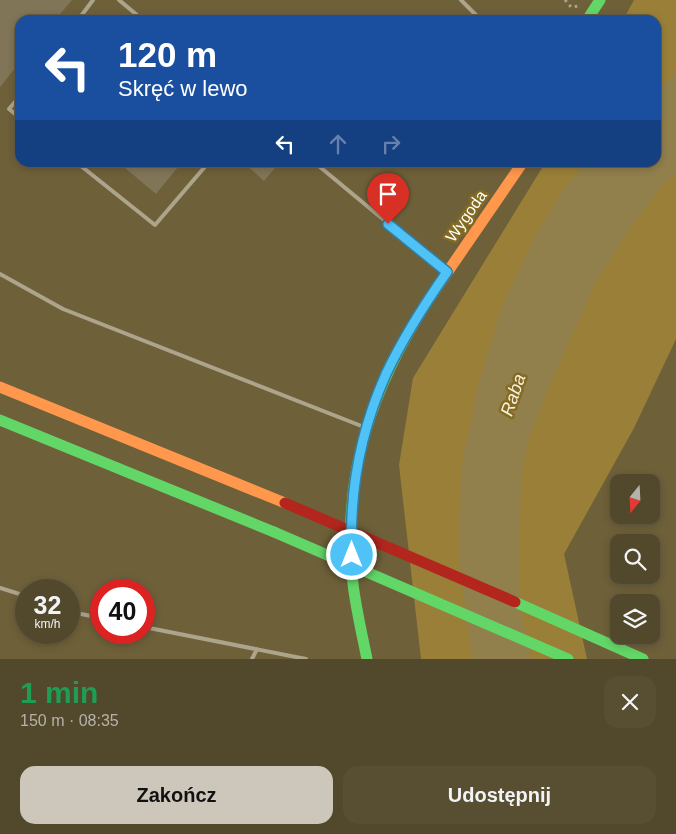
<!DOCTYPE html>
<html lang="pl">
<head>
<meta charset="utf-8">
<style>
  body { margin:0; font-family:Arial,sans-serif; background:#584f33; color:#f1f3f6; height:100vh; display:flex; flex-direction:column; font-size:19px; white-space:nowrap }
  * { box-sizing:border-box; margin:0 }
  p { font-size:16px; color:#b5b2a9 }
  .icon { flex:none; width:28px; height:28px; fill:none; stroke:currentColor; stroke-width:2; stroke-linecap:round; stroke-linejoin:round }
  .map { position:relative; height:659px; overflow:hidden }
  .drawer { display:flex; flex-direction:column; background:#52482b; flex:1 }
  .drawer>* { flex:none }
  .guide { position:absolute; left:15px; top:15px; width:646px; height:152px; border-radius:15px; box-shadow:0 2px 8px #0003,0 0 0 1px #686047; background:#1a4fa0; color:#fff; overflow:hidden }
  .needle { width:32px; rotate:198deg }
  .buttons { position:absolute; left:610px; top:474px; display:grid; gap:10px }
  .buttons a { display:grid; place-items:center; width:50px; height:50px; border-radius:10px; background:#52482b; box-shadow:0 2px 8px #0003,0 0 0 1px #686047; font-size:25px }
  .speed { position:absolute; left:15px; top:579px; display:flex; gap:10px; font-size:25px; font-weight:700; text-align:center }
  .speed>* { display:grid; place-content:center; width:65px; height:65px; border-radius:50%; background:#52482b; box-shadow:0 2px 8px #0003,0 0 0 1px #686047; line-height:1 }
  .speed small { font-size:12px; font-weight:400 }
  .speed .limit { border:8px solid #d22; background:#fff; color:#111 }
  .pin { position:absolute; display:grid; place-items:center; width:42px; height:42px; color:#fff; margin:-51px -21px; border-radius:50% 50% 50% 0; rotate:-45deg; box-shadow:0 0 5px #0007 }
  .pin .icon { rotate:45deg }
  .me { position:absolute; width:55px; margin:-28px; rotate:0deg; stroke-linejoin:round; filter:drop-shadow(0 0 4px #0008) }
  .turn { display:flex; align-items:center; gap:18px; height:105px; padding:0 20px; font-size:22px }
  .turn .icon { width:65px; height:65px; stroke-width:2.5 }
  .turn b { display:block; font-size:35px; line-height:42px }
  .lanes { display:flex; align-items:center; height:48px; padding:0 20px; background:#0003; justify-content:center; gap:25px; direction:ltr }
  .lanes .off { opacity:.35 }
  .round { display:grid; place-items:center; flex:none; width:52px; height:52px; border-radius:15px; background:#584f33 }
  .head { display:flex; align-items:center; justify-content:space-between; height:85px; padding:0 20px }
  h1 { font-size:30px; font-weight:800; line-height:38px; color:#1e9e55 }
  .primary-button { display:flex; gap:10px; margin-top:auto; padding:10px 20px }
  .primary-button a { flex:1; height:58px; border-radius:15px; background:#ccc7ba; color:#111; font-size:20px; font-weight:800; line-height:58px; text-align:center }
  .primary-button a+a { background:#584f33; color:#f1f3f6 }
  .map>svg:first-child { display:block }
  .green { fill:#9a7f38 }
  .water { fill:#917f4c }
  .building { fill:#807557 }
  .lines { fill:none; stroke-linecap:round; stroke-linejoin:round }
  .path { stroke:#ada48c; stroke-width:3; stroke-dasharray:2.5 4; stroke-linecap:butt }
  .lane { stroke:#ada48c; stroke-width:4 }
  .fast { stroke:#63d668; stroke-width:11 }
  .slow { stroke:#ff974d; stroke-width:11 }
  .fast-bridge { stroke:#63d668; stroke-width:11 }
  .jam-bridge { stroke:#b3261e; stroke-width:11 }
  .route-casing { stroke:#337fa1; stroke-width:12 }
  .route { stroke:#4fc3f7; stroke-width:9 }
  .labels { text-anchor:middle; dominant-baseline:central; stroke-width:5; stroke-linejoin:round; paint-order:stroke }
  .street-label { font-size:16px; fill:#fff; stroke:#846b23 }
  .water-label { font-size:18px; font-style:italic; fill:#f8f0dc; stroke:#846b23 }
</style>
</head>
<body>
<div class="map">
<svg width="676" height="659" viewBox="0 0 676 659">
  <rect width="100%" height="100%" fill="#6e6039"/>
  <path class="green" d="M634,0H676V339L634,428L564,554L587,659H421L399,465L413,378L545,163L656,162V20H623Z"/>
  <path class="water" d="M676,72V173L663,185L628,231L597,280L552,379L529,437L521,477L519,578L521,613L531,659H472L459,560L461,469L477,389L502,306L536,234L566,186L587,163L656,162V91Z"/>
  <path class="building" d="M0,0H72L55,20H20V62L0,87Z
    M118,162H182L156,194Z
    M243,162H280L264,181Z"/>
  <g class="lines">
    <path class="path" d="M565,0L571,7L579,6"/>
    <path class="lane" d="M119,0L143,20
      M461,0L481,20
      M78,20L93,0
      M20,96L9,109L20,118
      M76,162L155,225L209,162
      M314,162L443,269
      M0,274L63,309L364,427
      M0,588L26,596
      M69,610L81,614L101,618
      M144,627L306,659
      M252,659L257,649"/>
    <path class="fast" d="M587,20L600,0
      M0,420L274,532
      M367,659C362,634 356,609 353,584C341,476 371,388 429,299"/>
    <path class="slow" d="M429,299L523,162
      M0,387L285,503"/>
    <path class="fast-bridge" d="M274,532L568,659
      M515,602L643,659"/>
    <path class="jam-bridge" d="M285,503L515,602"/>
  </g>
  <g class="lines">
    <g class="route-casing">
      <path id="route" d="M352,555C349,493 361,430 386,374C403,338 424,305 447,272L388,224"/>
    </g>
    <use href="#route" class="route"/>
  </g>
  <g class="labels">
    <g class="street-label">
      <text transform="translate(466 216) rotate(-55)">Wygoda</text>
    </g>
    <g class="water-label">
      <text transform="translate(513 395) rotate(-71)">Raba</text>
    </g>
  </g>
</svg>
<div class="buttons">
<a><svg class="needle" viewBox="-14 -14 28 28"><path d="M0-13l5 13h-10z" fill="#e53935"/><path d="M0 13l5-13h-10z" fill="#b5b2a9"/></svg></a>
<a><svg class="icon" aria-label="search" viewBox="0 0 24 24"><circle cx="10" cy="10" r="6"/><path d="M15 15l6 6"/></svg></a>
<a><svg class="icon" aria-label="layers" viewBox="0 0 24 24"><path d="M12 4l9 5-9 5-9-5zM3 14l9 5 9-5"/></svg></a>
</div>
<div class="speed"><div>32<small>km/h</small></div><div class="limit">40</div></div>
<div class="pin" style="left:388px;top:224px;background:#d93025"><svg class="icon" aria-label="arrive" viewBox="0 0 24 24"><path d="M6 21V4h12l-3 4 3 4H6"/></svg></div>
<svg class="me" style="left:352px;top:555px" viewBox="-20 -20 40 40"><circle r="17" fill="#4fc3f7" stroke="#fff" stroke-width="3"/><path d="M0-11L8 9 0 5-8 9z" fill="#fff"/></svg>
<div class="guide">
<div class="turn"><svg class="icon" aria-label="left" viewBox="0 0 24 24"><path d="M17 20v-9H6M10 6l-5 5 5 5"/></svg><div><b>120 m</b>Skręć w lewo</div></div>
<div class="lanes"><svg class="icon" aria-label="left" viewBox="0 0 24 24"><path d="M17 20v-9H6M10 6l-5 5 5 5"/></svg><svg class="icon off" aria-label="ahead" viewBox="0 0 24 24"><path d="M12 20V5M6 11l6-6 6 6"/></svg><svg class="icon off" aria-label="right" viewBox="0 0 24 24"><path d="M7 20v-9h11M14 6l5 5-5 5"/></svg></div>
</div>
</div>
<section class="drawer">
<div class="head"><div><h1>1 min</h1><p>150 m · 08:35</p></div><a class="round"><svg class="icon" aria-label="close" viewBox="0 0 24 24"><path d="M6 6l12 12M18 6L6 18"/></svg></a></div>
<div class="primary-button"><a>Zakończ</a><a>Udostępnij</a></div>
</section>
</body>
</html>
